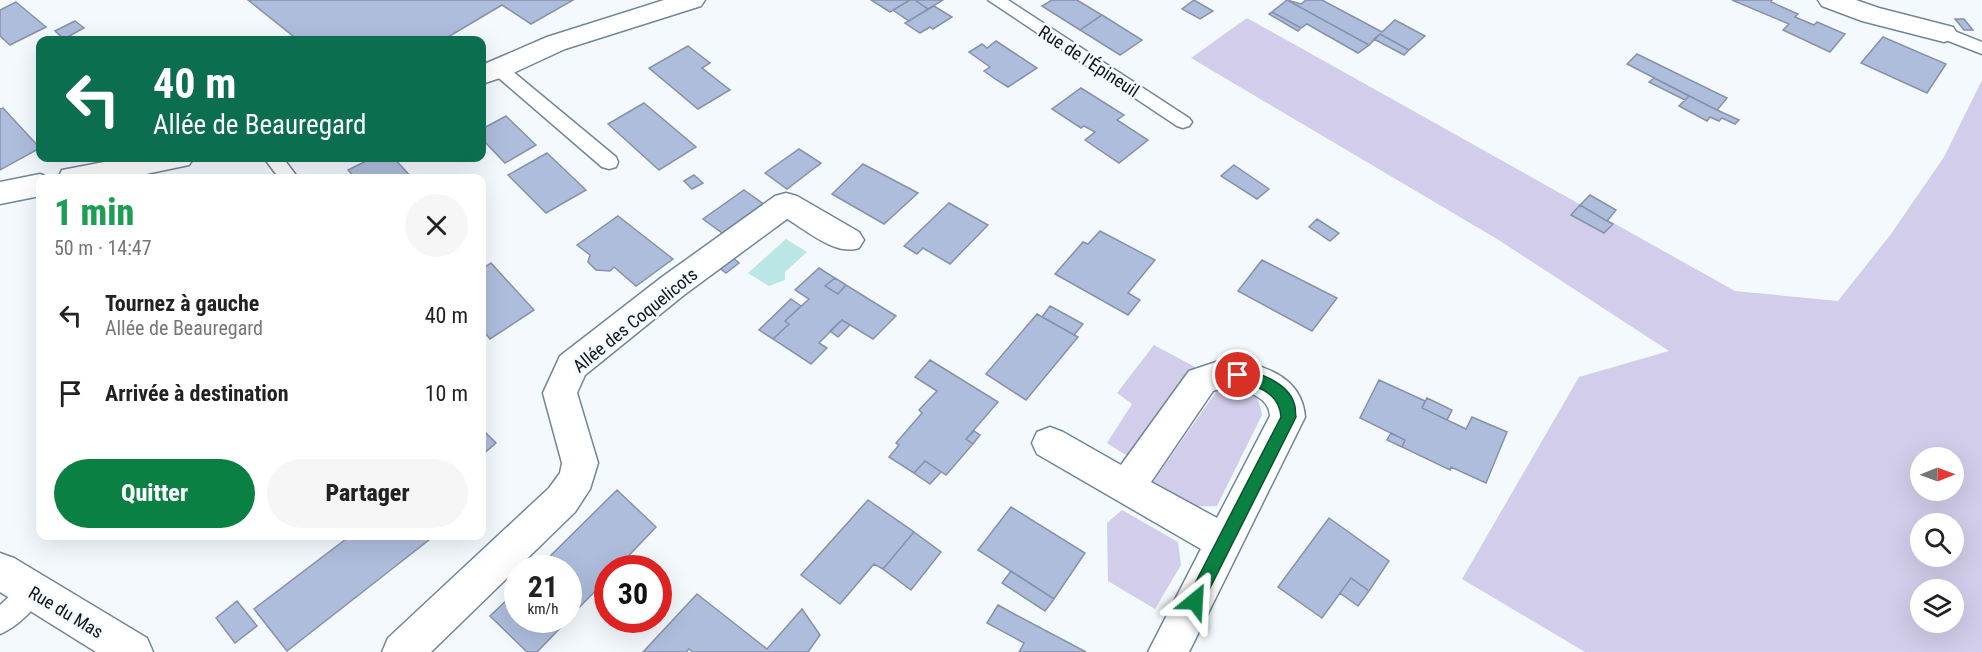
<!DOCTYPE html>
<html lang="fr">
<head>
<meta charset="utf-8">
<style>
  body { margin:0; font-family:"Roboto Condensed",sans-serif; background:#f6f6f6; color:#222; height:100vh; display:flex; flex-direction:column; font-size:22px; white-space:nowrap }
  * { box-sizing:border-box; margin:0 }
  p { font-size:20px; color:#767676 }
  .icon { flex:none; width:33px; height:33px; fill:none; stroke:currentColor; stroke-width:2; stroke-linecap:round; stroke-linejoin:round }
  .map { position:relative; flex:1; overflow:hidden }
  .sheet { position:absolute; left:36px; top:174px; width:450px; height:366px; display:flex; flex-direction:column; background:#fff; border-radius:12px; box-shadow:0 6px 24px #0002 }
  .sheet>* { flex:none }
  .guide { position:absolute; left:36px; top:36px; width:450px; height:126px; border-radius:12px; box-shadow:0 6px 24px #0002; background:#0b6e4f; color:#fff; overflow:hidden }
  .needle { width:39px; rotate:89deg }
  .fabs { position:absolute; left:1910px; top:447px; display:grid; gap:12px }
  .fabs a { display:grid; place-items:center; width:54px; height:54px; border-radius:50%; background:#fff; box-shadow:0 6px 24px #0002; font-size:30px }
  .speed { position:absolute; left:504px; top:555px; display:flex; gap:12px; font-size:30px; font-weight:700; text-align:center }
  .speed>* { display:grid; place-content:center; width:78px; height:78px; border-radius:50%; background:#fff; box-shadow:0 6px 24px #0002; line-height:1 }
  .speed small { font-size:15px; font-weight:400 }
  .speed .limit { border:9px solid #d22; background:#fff; color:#111 }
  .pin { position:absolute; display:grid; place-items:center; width:51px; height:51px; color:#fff; margin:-26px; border:3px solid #fff; border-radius:50%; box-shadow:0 2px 6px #0007 }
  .me { position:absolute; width:66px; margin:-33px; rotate:27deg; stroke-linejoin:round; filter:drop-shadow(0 0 4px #0008) }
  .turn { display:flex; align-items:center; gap:21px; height:126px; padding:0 18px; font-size:27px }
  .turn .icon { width:78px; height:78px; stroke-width:2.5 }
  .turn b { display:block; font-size:42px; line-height:51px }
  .round { display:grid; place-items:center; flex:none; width:63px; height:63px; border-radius:32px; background:#f6f6f6 }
  .headline { display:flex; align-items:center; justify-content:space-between; height:102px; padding:0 18px }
  h1 { font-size:36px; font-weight:800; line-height:45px; color:#1e9e55 }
  .cta { display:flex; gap:12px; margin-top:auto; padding:12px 18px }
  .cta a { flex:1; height:69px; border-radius:36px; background:#0b8043; color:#fff; font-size:24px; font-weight:800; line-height:69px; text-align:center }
  .cta a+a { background:#f6f6f6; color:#222 }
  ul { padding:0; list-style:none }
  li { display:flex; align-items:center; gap:18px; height:78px; padding:0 18px }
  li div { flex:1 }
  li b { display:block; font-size:22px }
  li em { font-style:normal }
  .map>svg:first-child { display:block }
  .green { fill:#d1cdea; fill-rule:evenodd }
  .water { fill:#bae7e5 }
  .building { fill:#afbddd; stroke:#8691aa; stroke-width:1.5 }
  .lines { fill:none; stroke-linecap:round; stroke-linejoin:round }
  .lane-casing { stroke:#6f8799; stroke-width:3 }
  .street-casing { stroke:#6f8799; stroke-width:3 }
  .lane { fill:#fff; fill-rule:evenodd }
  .street { fill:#fff; fill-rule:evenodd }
  .route { fill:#0b8043; stroke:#07532c; stroke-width:1.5 }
  .labels { text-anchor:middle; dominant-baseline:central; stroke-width:5; stroke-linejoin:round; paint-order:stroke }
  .street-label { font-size:18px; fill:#0d161d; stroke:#f4f9fd }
</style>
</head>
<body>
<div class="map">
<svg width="1982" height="652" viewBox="0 0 1982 652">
  <rect width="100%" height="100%" fill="#f4f9fd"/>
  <path class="green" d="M1247,18L1735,291L1838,301L1891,234L1944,157L1982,80V652H1585L1462,579L1579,377L1669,351L1497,239L1191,58ZM1920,458H1953V490H1920ZM1920,524H1953V556H1920ZM1920,590H1953V622H1920Z
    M1154,345L1195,367L1132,459L1107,443L1132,404L1117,393Z
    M1239,388L1258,398L1262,415L1217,506L1184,507L1152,483L1218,389Z
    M1122,510L1178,542L1181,565L1155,609L1108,581L1107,523Z"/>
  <path class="water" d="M786,239L807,252L785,272V280L769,286L748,273Z"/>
  <path class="building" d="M248,0H573L531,24L502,5L443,40H298Z
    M871,0H910L890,12Z
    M910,0H915L928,9L909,21L893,10Z
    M915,0H943L928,9Z
    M1052,0H1077L1102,15L1080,30L1042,6Z
    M1194,0L1213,11L1200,19L1182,9Z
    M1287,0L1369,45L1358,53L1307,24L1301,28L1272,12Z
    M1287,0L1301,4L1306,0H1322L1382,32L1395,20L1425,36L1409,50L1380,34L1369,45Z
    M1732,0H1772L1771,2L1798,14L1795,17L1814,25L1817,22L1845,34L1830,52L1783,30L1789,24Z
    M16,2L46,27L10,45L0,36V10Z
    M934,6L952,17L933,29L930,27L920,33L905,23Z
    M1272,12L1301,28L1298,31L1269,14Z
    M1102,15L1142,40L1120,55L1080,30Z
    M1955,19H1964L1973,30H1964Z
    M75,21L84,28L64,39L55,31Z
    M1380,34L1409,50L1404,55L1374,39Z
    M1883,37L1946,64L1927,93L1861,63Z
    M996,41L1037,68L1008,87L995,79L984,71L990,67L969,52L982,44L987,48Z
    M688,46L710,63L702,68L730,90L698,109L649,68Z
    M1637,54L1727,98L1717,110L1627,64Z
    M1654,78L1689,96L1685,100L1649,82Z
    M1081,88L1124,115L1117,120L1148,140L1119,163L1085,140L1095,132L1084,126L1081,128L1052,109Z
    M1689,96L1717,110L1739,120L1735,124L1722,118L1719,121L1710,117L1707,121L1679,106Z
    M644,103L696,147L659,170L608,124Z
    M3,108L40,148L0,170V109Z
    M506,116L536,145L505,163L482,139V129Z
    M799,149L821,163L787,189L765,173Z
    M547,153L586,190L546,213L508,175Z
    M372,158H394L412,178H355L348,170Z
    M863,164L918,193L884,224L832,194Z
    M1234,165L1269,189L1257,199L1221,176Z
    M694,175L703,183L692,189L684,181Z
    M744,190L765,205L725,235L703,219Z
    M1590,195L1616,210L1607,221L1580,205Z
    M949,203L988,225L950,264L923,248L917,254L904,246Z
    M1580,205L1607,221L1613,224L1604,233L1571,215Z
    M618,216L673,259L636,286L614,267L610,271L596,270L588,262L590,255L577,245Z
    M1317,219L1339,233L1330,241L1309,227Z
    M1100,231L1155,260L1128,293L1140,300L1128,315L1055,274L1083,242L1088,244Z
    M731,256L739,263L726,273L717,266Z
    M1262,260L1337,298L1312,331L1238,291Z
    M491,263L534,310L490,339L482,329L485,324L482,320V269Z
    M819,268L835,278L825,286L838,294L846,285L896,316L873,339L842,320L819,343L827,348L811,364L773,339L789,324L785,321L809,299L795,290Z
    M835,278L846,285L838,294L825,286Z
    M791,299L801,306L785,321L789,324L773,339L759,330Z
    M1050,306L1083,324L1074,335L1042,317Z
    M1037,314L1078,337L1026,400L986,374Z
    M842,320L850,325L838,337L830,331Z
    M930,360L998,402L966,439L973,444L946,475L925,461L914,473L889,457L899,445L896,443L922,413L919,410L937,391L915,377Z
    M1379,380L1425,401L1422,408L1466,429L1472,417L1507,432L1486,483L1451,467L1450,470L1402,447L1405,440L1360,418Z
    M1427,398L1452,410L1447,420L1422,408Z
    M482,429L496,443L482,455Z
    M974,431L980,435L973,444L966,439Z
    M1391,433L1405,440L1402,447L1387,440Z
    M925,461L941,472L930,484L914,473Z
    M617,490L656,527L617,568H608V578L568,619V568H538Z
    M868,500L914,532L883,569L874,564L840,604L801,575Z
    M1011,507L1085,553L1054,599L978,550Z
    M1329,518L1389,561L1369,591L1351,578L1322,618L1278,587Z
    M914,532L941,552L911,590L883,569Z
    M350,536H434L287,651L254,609Z
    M1011,571L1054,599L1045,611L1002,583Z
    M1351,578L1369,591L1358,606L1340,593Z
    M518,589V620H568L537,652H527L490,616Z
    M697,594L767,649L802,609L820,635L808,652H693L689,649L686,652H643Z
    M237,601L257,626L235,643L216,618Z
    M998,605L1016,615L1086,652H1019L1024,643L987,623Z"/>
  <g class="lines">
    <g class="lane-casing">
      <path id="lane" d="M988,0H1008L1189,118L1192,122L1189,126L1183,128L1177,126Z
        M1944,27L1982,42V54L1938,37L1936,33L1938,29Z
        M499,63L505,65L616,157L618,162L616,167L609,169L602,167L493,73L490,69L493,65Z
        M264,158H283L298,178H279Z
        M33,579L42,583L45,591C38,607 16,628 0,634V605L24,583Z"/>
    </g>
    <g class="street-casing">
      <path id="street" d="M664,0H705L701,6L565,49L509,75L482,84V65L547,37Z
        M1818,0H1856L1879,8L1953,27L1957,33L1953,39L1944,42L1862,21L1822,6Z
        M125,158H194L189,165L127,178H58L62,170Z
        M40,174L51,178H40V196L0,204V182Z
        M786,193L797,196L859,232L864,240L859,248C835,256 808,231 787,219L684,295L585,375L577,393L598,463L590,489L575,512L431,652H382L388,638L549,488L560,473L562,463L543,393L560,356L662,277L775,196Z
        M1225,359C1261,364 1302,375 1305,417L1189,652H1148L1201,549L1037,454L1032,443L1037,432L1050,427L1063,432L1121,465L1189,371ZM1225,387C1243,390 1269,395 1270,416L1217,518L1151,482L1213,391Z
        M0,553L14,558L147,638L153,652H96L0,592Z"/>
    </g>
    <use href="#lane" class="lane"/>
    <use href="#street" class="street"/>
  </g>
  <path class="route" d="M1238,369C1257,371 1288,383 1294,403C1296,407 1295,413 1296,417L1201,606L1195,609L1189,606L1187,601L1189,595L1281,417C1279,390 1254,386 1233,379L1231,375L1233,371Z"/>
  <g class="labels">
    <g class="street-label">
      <text transform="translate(1089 61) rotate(33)">Rue de l'Épineuil</text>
      <text transform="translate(635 320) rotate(-39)">Allée des Coquelicots</text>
      <text transform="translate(66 612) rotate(31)">Rue du Mas</text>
    </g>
  </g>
</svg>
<div class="fabs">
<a><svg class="needle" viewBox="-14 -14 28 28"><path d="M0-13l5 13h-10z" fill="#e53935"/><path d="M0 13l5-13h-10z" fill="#767676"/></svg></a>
<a><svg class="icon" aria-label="search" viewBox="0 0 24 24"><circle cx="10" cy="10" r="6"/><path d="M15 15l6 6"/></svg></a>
<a><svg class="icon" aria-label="layers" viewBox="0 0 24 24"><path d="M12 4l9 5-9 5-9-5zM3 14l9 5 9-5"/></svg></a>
</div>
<div class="speed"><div>21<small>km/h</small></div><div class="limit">30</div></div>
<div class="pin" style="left:1238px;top:375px;background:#d93025"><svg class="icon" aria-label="arrive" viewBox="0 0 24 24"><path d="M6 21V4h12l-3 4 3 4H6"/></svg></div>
<svg class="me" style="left:1195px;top:601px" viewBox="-20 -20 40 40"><path d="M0-17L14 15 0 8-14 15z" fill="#0b8043" stroke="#fff" stroke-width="4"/></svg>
<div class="guide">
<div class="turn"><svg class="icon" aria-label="left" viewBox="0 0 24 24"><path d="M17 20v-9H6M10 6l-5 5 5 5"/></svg><div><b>40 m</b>Allée de Beauregard</div></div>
</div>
<section class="sheet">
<div class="headline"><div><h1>1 min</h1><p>50 m · 14:47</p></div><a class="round"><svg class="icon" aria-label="close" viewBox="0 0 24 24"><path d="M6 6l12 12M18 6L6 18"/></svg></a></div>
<ul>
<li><svg class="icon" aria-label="left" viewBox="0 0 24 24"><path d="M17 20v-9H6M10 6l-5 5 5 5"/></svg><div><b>Tournez à gauche</b><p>Allée de Beauregard</p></div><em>40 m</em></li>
<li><svg class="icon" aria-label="arrive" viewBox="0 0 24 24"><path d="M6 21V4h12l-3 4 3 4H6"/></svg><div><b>Arrivée à destination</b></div><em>10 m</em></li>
</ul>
<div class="cta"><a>Quitter</a><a>Partager</a></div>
</section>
</div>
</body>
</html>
